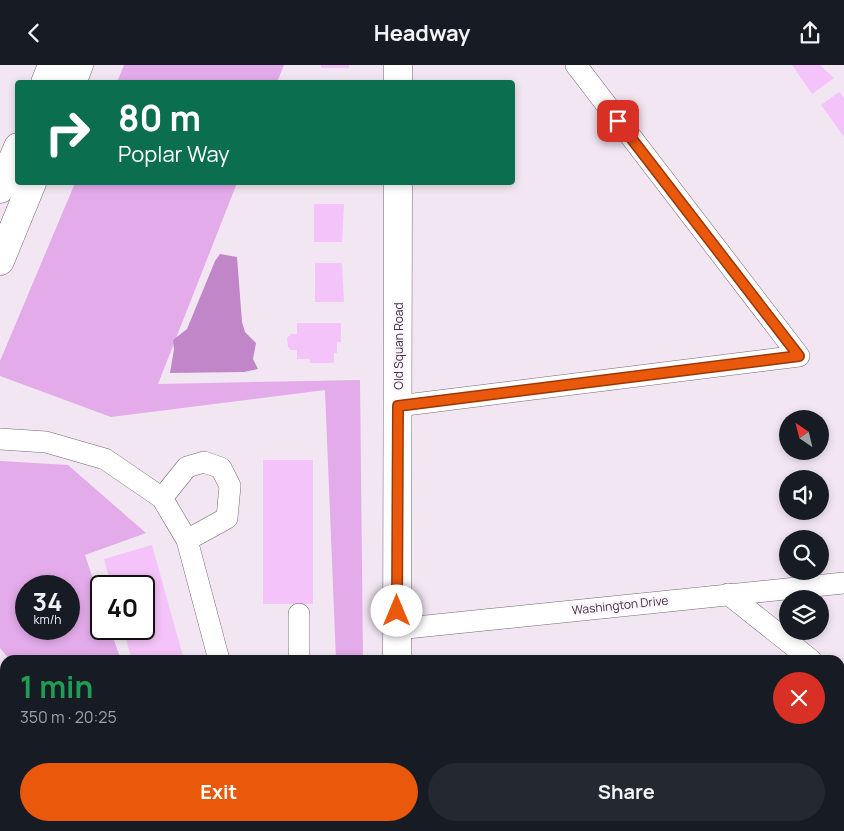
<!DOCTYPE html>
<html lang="en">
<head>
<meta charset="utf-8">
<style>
  body { margin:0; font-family:Manrope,sans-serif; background:#242831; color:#f1f3f6; height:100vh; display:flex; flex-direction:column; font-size:19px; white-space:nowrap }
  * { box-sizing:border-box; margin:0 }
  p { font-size:16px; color:#9ea1a6 }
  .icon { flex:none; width:28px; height:28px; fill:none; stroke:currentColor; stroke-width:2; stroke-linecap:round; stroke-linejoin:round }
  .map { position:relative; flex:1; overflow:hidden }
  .details { position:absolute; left:0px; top:590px; width:845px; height:176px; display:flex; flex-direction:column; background:#171b24; border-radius:15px 15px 0 0; box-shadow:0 2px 8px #0003 }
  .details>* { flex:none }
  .hud { position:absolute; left:15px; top:15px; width:500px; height:105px; border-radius:5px; box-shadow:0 2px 8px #0003; background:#0b6e4f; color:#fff; overflow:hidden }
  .needle { width:32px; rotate:325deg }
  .buttons { position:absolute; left:779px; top:345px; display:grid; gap:10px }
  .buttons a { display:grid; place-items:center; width:50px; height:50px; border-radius:50%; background:#171b24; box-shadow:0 2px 8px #0003; font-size:25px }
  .speed { position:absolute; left:15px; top:510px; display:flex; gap:10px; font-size:25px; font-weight:700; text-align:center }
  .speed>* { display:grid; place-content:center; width:65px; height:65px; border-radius:50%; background:#171b24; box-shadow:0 2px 8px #0003; line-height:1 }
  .speed small { font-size:12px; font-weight:400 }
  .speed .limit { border:2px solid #111; border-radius:8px; background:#fff; color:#111 }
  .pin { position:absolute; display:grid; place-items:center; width:42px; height:42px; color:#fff; margin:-21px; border-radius:10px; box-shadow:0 2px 8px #0006 }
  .me { position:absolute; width:55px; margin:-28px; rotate:0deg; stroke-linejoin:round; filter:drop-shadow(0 0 4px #0008) }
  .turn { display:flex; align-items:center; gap:18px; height:105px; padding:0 20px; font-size:22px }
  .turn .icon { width:65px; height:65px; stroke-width:2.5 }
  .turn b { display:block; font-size:35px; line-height:42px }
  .round { display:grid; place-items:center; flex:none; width:52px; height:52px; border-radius:26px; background:#242831 }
  .overview { display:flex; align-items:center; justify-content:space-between; height:85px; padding:0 20px }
  h1 { font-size:30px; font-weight:700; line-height:38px; color:#1e9e55 }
  .button { display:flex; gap:10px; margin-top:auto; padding:10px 20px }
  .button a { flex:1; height:58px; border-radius:30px; background:#ea580c; color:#fff; font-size:20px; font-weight:700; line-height:58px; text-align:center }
  .button a+a { background:#242831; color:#f1f3f6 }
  header { display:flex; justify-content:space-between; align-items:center; height:65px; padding:0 20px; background:#171b24; font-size:22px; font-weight:700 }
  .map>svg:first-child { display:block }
  .green { fill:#e3abea; fill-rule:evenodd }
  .water { fill:#c086c7 }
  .building { fill:#f4c3f9 }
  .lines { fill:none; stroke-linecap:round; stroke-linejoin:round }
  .street-casing { stroke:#746975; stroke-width:22 }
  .secondary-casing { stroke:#746975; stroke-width:29 }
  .highway-casing { stroke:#746975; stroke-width:29 }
  .street { stroke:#fff; stroke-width:21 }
  .secondary { stroke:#fff; stroke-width:28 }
  .highway { stroke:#fff; stroke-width:28 }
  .route-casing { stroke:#983908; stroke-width:12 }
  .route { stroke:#ea580c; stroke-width:9 }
  .labels { text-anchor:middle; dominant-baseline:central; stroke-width:5; stroke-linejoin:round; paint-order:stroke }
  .street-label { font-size:12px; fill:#393439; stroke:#fef4ff }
</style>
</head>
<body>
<header><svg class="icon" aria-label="back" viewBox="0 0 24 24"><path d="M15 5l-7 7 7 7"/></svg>Headway<svg class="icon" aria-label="share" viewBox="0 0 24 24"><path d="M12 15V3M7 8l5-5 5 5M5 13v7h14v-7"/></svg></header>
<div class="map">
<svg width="844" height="766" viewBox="0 0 844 766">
  <rect width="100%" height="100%" fill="#f2e6f3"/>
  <path class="green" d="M124,0H284L277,17H117Z
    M75,118H237L158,319L360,315L363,595H336L325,325L111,352L0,311V296Z
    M0,396L68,400L146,468L85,490L101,538V564H110L121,595H10L0,583ZM26,521H69V564H26Z
    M137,761H222L226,766H139Z
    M342,761H365V766H342Z"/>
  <path class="water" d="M220,189L237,192L242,257L245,267L256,278L253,294L258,304L244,307L170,308L174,284L173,275L187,264L215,196Z"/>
  <path class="building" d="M321,0H349V3H321Z
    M792,0H820L834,13L812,29Z
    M839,27L844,33V72L821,40Z
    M314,139H344L342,177H314Z
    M315,198H342L344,237H315Z
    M297,258H341V277H337V288H334V298H310V294H297V285H291L288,282L287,273L291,269H297Z
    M263,395H313V539H263Z
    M152,480L184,595H132L123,564H144V521H111L104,494Z
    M230,761H294L298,766H234Z"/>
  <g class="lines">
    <g class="street-casing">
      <path id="street" d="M398,341L799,291L576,0
        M0,374L46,377L105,394L162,433L187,475L219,595
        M162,433L187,402L204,397L221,403L230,421L227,453L187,475
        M728,529L811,595
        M299,549V595
        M397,564L844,518
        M840,618L844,622
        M701,761L706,766
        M400,763L419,761"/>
    </g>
    <g class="secondary-casing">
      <path id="secondary" d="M398,0V18
        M397,595L398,118
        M399,761L400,766"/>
    </g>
    <g class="highway-casing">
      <path id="highway" d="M45,18L52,0
        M72,18L79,0
        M0,124L18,82
        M0,196L32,118"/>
    </g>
    <use href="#street" class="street"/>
    <use href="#secondary" class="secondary"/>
    <use href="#highway" class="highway"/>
  </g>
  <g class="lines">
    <g class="route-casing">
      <path id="route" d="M397,546L398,341L799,291L618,56"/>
    </g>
    <use href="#route" class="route"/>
  </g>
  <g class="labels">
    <g class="street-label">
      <text transform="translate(398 281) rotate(-90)">Old Squan Road</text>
      <text transform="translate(620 540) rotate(-6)">Washington Drive</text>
    </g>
  </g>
</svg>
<div class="buttons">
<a><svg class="needle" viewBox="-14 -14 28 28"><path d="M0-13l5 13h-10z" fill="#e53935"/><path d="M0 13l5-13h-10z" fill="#9ea1a6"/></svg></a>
<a><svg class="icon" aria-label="sound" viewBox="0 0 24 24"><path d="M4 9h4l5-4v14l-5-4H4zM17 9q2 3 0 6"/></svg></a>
<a><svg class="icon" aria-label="search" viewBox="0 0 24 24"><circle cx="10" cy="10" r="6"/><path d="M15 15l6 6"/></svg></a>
<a><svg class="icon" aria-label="layers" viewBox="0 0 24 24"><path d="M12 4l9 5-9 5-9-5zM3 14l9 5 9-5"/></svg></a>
</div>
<div class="speed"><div>34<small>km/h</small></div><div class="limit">40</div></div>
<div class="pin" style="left:618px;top:56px;background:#d93025"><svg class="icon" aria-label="arrive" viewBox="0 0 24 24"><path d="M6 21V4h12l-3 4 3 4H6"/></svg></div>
<svg class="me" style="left:397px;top:546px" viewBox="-20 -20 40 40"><circle r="19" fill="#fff"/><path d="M0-13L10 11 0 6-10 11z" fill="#ea580c"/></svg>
<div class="hud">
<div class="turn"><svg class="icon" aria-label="right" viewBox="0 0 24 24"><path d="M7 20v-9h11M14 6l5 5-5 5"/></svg><div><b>80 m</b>Poplar Way</div></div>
</div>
<section class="details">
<div class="overview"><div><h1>1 min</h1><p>350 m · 20:25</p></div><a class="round" style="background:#d93025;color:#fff"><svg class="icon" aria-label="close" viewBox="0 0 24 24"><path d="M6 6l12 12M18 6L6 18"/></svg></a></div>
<div class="button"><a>Exit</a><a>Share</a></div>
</section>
</div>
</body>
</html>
